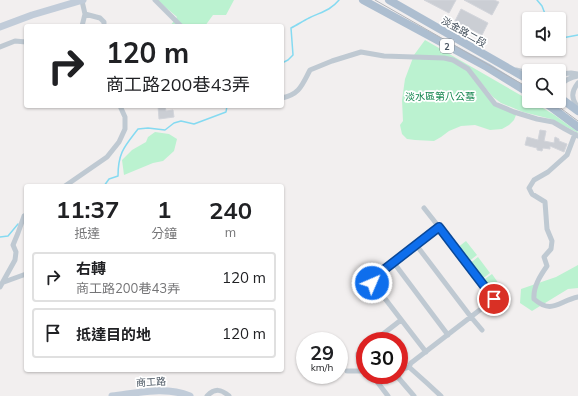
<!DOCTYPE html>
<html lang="zh-TW">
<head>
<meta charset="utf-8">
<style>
  body { margin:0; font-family:Mulish,"Noto Sans TC",sans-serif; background:#f2f2f2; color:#202124; height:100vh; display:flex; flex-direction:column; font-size:15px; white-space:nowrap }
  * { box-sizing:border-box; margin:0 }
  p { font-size:13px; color:#757577 }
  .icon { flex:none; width:22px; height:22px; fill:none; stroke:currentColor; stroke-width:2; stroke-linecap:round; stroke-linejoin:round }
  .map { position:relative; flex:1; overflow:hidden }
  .sheet { position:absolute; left:24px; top:184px; width:260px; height:188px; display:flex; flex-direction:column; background:#fff; border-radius:4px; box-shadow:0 1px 3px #0004 }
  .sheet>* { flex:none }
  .banner { position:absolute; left:24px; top:24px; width:260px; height:84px; border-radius:4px; box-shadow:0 1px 3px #0004; background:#fff; color:#202124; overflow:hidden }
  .tools { position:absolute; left:522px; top:12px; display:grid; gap:8px }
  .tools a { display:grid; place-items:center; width:44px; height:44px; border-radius:4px; background:#fff; box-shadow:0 1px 3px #0004; font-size:20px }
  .speed { position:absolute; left:296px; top:332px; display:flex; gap:8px; font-size:20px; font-weight:700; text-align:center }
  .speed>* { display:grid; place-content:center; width:52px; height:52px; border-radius:50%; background:#fff; box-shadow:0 1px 3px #0004; line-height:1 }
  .speed small { font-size:10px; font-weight:400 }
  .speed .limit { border:6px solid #d22; background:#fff; color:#111 }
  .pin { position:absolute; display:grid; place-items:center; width:34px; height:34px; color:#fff; margin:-17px; border:2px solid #fff; border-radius:50%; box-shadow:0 1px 4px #0007 }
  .me { position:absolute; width:44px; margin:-22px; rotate:45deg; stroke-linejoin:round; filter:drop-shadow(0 0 3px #0008) }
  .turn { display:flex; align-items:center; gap:14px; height:84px; padding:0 16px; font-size:18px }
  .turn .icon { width:52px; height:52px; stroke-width:2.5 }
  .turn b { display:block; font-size:28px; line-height:34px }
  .eta { display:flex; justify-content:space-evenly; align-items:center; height:68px; text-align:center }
  .eta b { font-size:24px; font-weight:700; line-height:28px }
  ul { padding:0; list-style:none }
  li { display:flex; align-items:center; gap:12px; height:50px; margin:0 8px 6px; padding:0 8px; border:2px solid #e0e0e0; border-radius:4px }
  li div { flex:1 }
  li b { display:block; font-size:15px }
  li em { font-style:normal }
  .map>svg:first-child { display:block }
  .green { fill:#bbf2d0 }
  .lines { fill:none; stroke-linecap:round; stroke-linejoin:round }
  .stream { stroke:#85daf1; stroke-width:1.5 }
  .building { fill:#cbced4; stroke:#d3d5db }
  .street { stroke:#bfc9d2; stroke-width:5 }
  .secondary { stroke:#c1ccd9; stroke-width:7 }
  .primary { stroke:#adbed0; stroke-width:8 }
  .tram { stroke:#b1b4ba; stroke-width:1 }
  .route-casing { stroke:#094899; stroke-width:10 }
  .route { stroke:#0e6eec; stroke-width:7 }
  .labels { text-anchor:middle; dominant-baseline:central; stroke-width:3.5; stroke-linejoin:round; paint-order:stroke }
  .shield { fill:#fff; stroke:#7e868e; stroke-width:1 }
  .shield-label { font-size:9px; font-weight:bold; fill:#46525e }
  .street-label { font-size:10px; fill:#46525e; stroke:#fff }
  .park-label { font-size:10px; fill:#11844c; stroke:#fff }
</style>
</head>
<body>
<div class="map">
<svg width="578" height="396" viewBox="0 0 578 396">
  <rect width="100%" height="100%" fill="#f2efef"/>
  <path class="green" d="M157,0H234L226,15H213L205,26H170L177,17Z
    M425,40L529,100V101H531L553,114L578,132V133L551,119L523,112L501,103L493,97L469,68L452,61L467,71L494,105L516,115L514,120L509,125L502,129L490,130L475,125L461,126L449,131L441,137L434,141L415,140L407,139L402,134L400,125L403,121L402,100L405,79L414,55Z
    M155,132L169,134L177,139L174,151L163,161L153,163L124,175L122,160L132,150L146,142L148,137Z
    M466,241L477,255L468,262L457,248Z
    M478,257L490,273L481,280L469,264Z
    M578,265V288L568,289L532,311L520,303L521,289L556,277Z
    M492,274L504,291L495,298L482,281Z"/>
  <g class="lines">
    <path class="stream" d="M537,0L542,6L547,19
      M559,37L562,38L578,35
      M282,63L288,60L293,55L291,28C297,25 303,21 309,18C321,12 330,11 339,0
      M104,186L109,179L118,176C118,152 125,146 138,129L148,128L165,130L174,123L181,121L194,124L226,112L227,106
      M0,237L8,236L18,224"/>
  </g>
  <path class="building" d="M424,0H456L449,13Z
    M464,0H494L499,2L492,15Z
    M461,9L488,23L482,35L455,21Z
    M158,106H165L166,111L173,110L174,117L159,119Z
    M540,130L546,131L544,141L554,143L555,137L559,139V141L567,144L564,152L550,146V149L543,148L542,151L537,150V148L525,145L527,137L538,140Z"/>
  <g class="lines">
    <path class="street" d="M155,0L181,26
      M85,14L100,18L104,22V26
      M82,26L85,14L82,1
      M0,47L15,41L26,42
      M516,70L529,73
      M559,74L571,73L578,74
      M578,83C571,92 571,98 578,108
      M559,87C564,81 570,77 578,76
      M282,98C300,94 302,85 310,70L332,61L361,52L384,56L444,58L453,60L468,69L495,104L514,112L537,119L553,122L565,129L578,136
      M575,134L567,155L548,172L534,180L529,188L532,194L545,202L547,229L552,241L551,249L544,257L547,266C540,276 533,287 534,299C552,315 559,301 578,297
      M65,186L107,157L119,142L125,129V117L120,106
      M424,208L439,227L372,280L373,283L426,352
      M439,227L494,299L504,310
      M417,246L471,317L482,330
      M394,263L448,335
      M4,282L26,274
      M0,287L15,260L16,252L13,245L18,233L24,216L26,215
      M374,341L401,320
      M365,348L358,354V356L365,365
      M409,367L428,384L441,396
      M399,370L409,367L411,363L494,299
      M347,371H365
      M372,375L388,396
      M396,375L414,396
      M207,396C215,388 221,389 229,396"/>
    <path class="secondary" d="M0,27L32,15L83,0
      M112,396C138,393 165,386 190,396"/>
    <path class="primary" d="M363,0L487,67L529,93
      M389,0L529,80
      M559,97L578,111
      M543,101L578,127"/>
    <path class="tram" d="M375,0L529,88
      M551,101L578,121"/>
  </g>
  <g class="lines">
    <g class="route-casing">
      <path id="route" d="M372,283V279L439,227L494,299"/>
    </g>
    <use href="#route" class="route"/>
  </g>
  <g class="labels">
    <rect class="shield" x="440" y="39" width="14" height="14" rx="3"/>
    <g class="shield-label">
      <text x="447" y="46">2</text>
    </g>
    <g class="street-label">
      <text transform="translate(464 32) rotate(30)">淡金路二段</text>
      <text transform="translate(151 382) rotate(-3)">商工路</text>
    </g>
    <g class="park-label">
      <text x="440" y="96">淡水區第八公墓</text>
    </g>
  </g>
</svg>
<div class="tools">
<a><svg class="icon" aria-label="sound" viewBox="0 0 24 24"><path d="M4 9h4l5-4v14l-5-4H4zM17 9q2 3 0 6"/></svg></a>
<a><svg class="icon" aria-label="search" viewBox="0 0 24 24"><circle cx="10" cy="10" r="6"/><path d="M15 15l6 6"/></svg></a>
</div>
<div class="speed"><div>29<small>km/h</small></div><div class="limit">30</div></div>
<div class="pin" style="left:494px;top:299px;background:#d93025"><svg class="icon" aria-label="arrive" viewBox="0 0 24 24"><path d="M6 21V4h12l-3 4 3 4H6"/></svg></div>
<svg class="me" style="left:372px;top:283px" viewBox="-20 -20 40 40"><circle r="17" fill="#0e6eec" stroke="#fff" stroke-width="3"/><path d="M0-11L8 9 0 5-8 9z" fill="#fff"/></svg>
<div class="banner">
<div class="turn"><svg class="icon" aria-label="right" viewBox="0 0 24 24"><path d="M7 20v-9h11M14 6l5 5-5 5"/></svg><div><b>120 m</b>商工路200巷43弄</div></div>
</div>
<section class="sheet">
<div class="eta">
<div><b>11:37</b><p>抵達</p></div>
<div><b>1</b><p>分鐘</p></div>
<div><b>240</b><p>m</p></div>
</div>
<ul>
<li><svg class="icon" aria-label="right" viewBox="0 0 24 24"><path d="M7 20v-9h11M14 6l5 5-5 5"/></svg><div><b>右轉</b><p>商工路200巷43弄</p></div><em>120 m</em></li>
<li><svg class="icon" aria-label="arrive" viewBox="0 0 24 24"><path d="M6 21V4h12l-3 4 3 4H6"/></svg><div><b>抵達目的地</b></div><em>120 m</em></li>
</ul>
</section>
</div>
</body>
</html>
